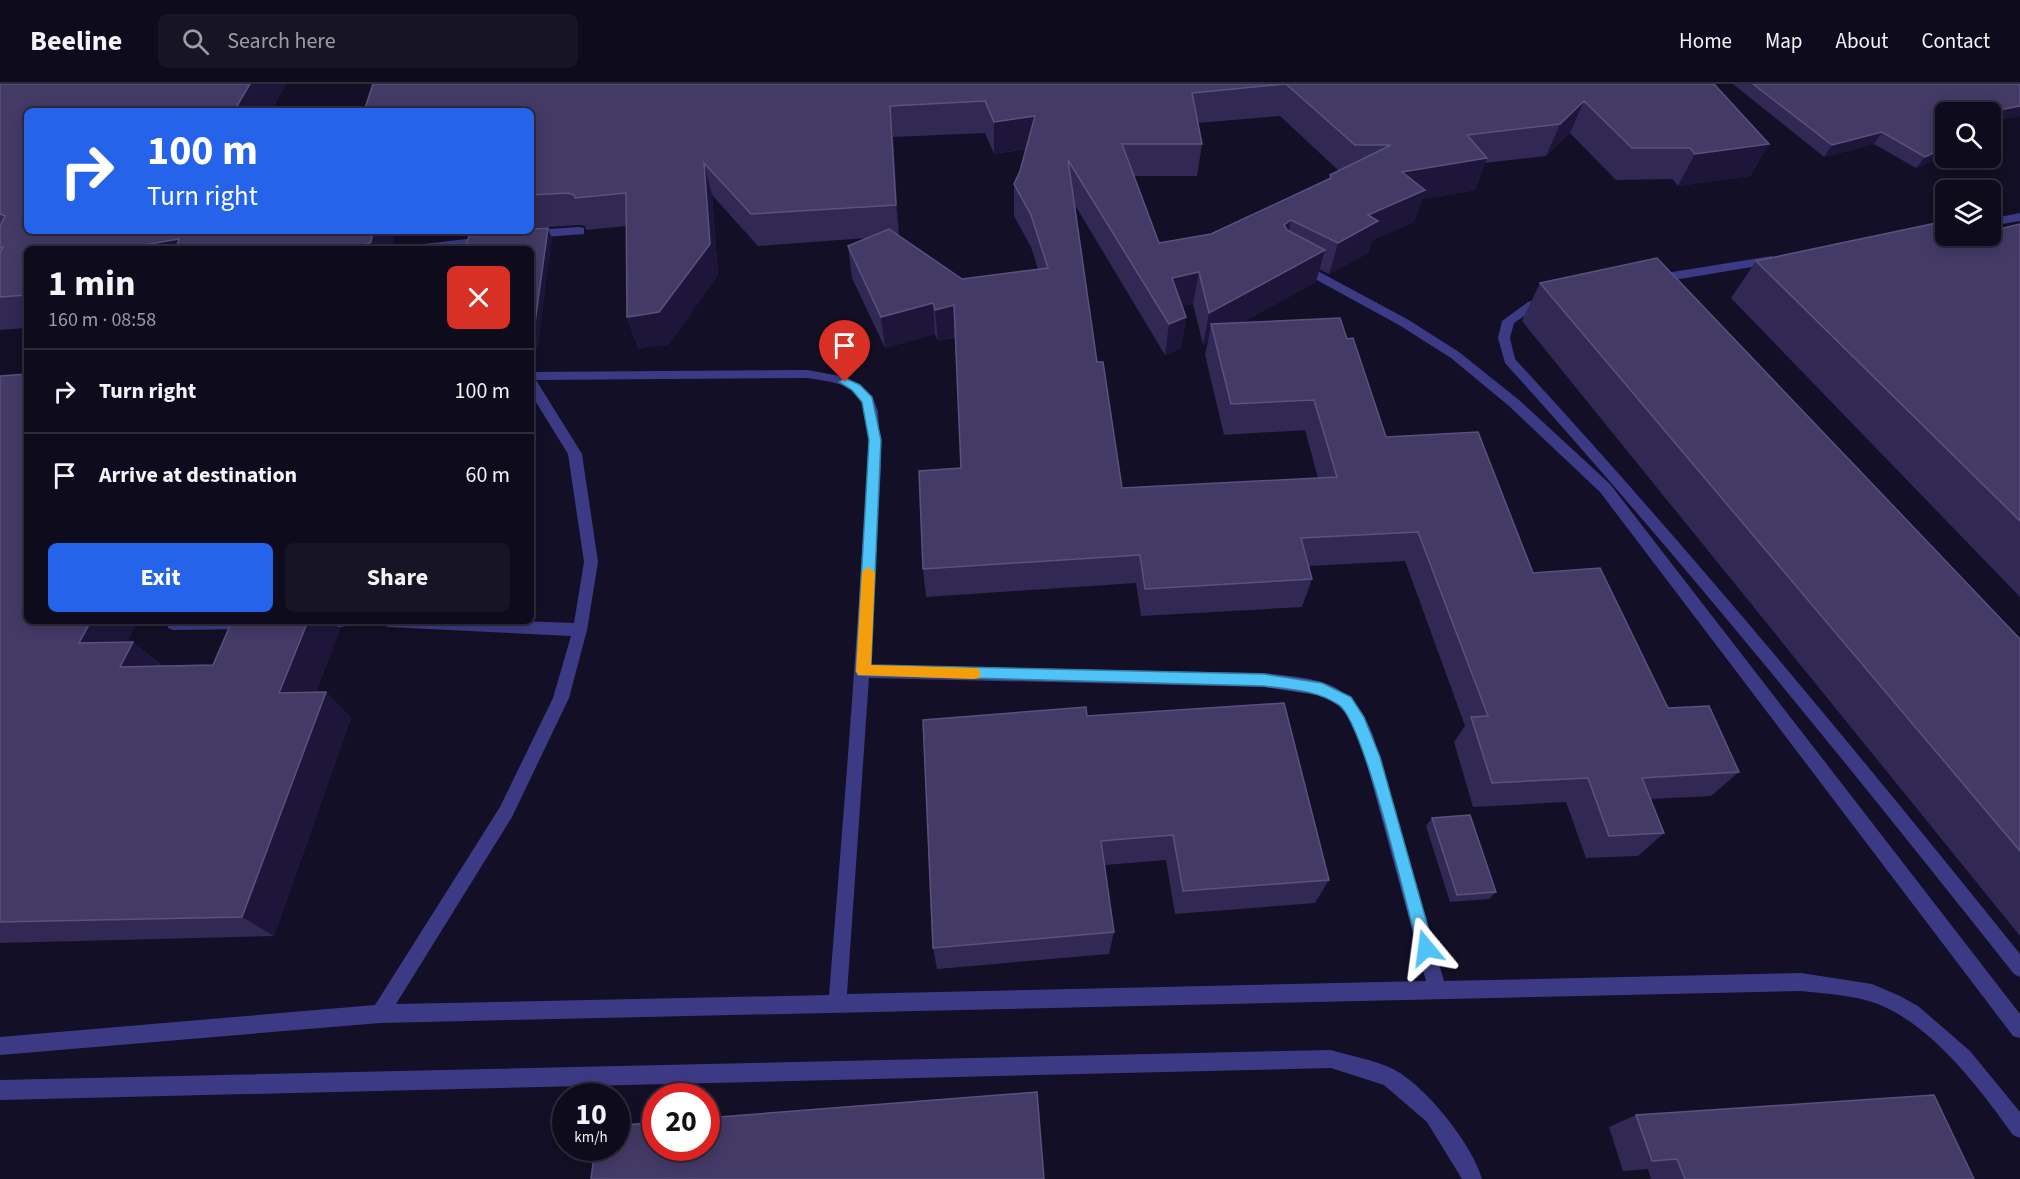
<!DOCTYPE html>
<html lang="en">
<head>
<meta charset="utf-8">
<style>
  body { margin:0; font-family:"Source Sans 3",sans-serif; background:#171425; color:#f1f3f6; height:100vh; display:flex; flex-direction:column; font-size:22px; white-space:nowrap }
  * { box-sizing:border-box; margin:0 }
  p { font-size:20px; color:#9b9ba3 }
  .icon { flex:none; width:33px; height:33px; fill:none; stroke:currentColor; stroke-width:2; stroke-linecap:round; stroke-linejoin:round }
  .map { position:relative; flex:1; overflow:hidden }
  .drawer { position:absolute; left:24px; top:162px; width:510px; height:378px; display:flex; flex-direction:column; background:#0e0b1c; border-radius:9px; box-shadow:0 3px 15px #0003,0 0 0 2px #2e2b3b }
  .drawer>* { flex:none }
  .top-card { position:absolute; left:24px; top:24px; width:510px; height:126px; border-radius:9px; box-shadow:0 3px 15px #0003,0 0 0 2px #2e2b3b; background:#2563eb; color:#fff; overflow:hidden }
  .fabs { position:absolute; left:1935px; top:18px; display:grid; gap:12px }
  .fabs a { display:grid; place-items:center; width:66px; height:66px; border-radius:9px; background:#0e0b1c; box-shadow:0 3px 15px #0003,0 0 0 2px #2e2b3b; font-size:30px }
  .speed { position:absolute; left:552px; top:999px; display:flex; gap:12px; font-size:30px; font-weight:700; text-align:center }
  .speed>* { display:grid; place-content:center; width:78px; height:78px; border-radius:50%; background:#0e0b1c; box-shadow:0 3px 15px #0003,0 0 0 2px #2e2b3b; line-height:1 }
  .speed small { font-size:15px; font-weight:400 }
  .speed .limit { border:9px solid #d22; background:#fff; color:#111 }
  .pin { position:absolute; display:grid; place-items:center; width:51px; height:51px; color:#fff; margin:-62px -26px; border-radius:50% 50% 50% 0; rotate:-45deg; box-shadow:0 0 6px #0007 }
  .pin .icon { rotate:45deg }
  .me { position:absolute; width:66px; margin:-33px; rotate:344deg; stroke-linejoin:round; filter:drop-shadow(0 0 4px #0008) }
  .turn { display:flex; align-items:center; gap:21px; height:126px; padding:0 24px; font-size:27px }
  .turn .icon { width:78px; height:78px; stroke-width:2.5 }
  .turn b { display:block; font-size:42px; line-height:51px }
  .round { display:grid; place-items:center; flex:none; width:63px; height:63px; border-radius:9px; background:#171425 }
  .head { display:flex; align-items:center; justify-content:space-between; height:102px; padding:0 24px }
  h1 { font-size:36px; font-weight:700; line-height:45px }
  .cta { display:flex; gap:12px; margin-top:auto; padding:12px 24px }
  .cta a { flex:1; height:69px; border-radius:9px; background:#2563eb; color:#fff; font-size:24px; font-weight:700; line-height:69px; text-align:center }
  .cta a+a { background:#171425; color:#f1f3f6 }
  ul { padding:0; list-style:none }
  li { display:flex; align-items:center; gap:18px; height:84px; padding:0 24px; border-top:2px solid #2e2b3b }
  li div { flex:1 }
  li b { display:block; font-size:22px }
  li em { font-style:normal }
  header { display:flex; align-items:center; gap:36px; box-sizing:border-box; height:84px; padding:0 30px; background:#0e0b1c; border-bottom:2px solid #2e2b3b }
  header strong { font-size:28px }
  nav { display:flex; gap:33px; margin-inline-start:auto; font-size:21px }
  .search { width:420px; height:54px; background:#171425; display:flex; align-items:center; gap:15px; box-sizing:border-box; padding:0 21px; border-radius:9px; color:#9b9ba3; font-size:22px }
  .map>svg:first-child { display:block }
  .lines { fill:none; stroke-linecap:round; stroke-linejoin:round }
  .minor { fill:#3d3a85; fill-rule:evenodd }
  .wall { fill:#312854; fill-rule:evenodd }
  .shaded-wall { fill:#1d163a }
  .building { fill:#433a66; stroke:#5a527e; stroke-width:1.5; fill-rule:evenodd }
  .route { fill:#4fc3f7; stroke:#337fa1; stroke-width:1.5 }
  .slow { fill:#f59e0b }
</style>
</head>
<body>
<header>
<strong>Beeline</strong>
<div class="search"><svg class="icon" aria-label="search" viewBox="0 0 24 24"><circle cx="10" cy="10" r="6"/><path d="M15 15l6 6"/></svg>Search here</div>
<nav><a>Home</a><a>Map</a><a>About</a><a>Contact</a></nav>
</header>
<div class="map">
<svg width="2020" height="1095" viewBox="0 0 2020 1095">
  <rect width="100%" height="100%" fill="#130f26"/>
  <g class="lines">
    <path class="minor" d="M2020,129V137L1990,142V135Z
      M580,143L584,144V150L532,154L526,150L532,146Z
      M484,153L490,157L488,160L447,165H409L415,161Z
      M1772,172L1778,176L1776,179L1674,196L1680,203L1674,207L1670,206L1660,193L1666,189Z
      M1299,177L1407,235L1459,268L1519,316L1610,400L2020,930V954L2013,952L1600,408L1509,322L1451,274L1399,241L1295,184V178Z
      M1545,213L1551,217L1549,220L1536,224L1514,239L1510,254L1515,275C1691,466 1857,667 2020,870V893L2014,890C1849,682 1683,476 1505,279L1498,254L1502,237L1528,218Z
      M807,286L840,292L860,300L872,312L878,327L881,383L870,581L1264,589C1318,595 1351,595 1373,651L1444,897L1801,889L1872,900L1900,912L1918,922L1970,967L2020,1028V1054L2013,1051C1980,1005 1933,942 1878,920C1854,911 1827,910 1801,907L380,939L0,971V953L375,921L500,723L553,614L571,552L388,543L383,541L381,537H520L574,539L584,478L568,370L531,310V288ZM807,294C824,297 850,298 860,315C878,345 864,432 862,468C853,616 841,763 829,911L396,920L512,733L569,614L587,546L598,478L582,370L536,296ZM869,594L1264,603L1323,612L1340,623L1350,634L1365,673L1426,897L847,910Z
      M167,537H257L258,539L256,543L251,545L173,546L168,544Z
      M304,537H351L349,541C338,545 317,546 306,542Z
      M1331,966C1351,972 1374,976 1393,985C1425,1001 1473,1061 1482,1095H1462L1427,1038L1384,1001L1331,984L0,1016V996Z"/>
  </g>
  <path class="wall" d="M0,0H286L271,27H27V244L0,246Z
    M373,0H1714L1769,60L1750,92L1678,102L1672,95L1616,96L1570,49L1546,72L1485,79L1475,106L1422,115L1414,138L1372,156L1368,169L1329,190L1319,185L1316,198L1243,238L1347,255L1386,353L1533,489L1668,624L1739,688L1711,712L1651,715L1664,749L1638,772L1586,774L1566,718L1473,723L1454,658L1465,642L1405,477L1308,482L1312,495L1302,523L1141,532L1136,499L926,513L923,485L961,384L956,253L938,257L935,250L885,264L852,194L848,162L866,154L758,162L712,111L718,191L669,260L638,264L627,233L626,142L586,146L585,142L580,141L531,144V27ZM1280,32L1339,87L1330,91L1329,95L1211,150L1159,159L1134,92H1197L1202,60L1198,39ZM985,49L994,70L1026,65L1020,87L1014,100V132L1031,163L1038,185L962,195L899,151L893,53ZM1075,121L1165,271L1181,264L1186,233L1182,222L1193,220L1203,261L1208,258L1205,271L1224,351L1305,346L1318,394L1122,404L1097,278Z
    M1733,0H2020V32L1994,37L1946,71L1916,84L1874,60L1824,73Z
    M2020,140V513L1731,214L1756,177L1999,145Z
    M1540,199L2020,555V852L1522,237Z
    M0,292L137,537L127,558H133L162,582L213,581L340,545L316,608H326L351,634L274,852L0,859Z
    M1087,632L1329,796L1315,819L1175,830L1166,776L1105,781L1114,848L1109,870L937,885L933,864Z
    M1432,734L1496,808L1489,815L1450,818L1426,742Z
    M1636,1031L1974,1095H1651L1648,1085L1623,1087L1609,1043Z"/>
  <path class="shaded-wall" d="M250,0H286L271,27H234Z
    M1584,17L1570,49L1546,72L1560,40Z
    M890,22L893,53L899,152L896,121Z
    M2020,22V32L1990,38V28Z
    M1035,32L1034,63L994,70V38Z
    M1997,39L1990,48V43Z
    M1882,48L1874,60L1824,73L1832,61Z
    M1769,60L1750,92L1678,102L1695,70Z
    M1946,63V71L1916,84L1925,73Z
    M1487,74L1475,106L1422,115L1414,138L1372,156L1368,169L1329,190L1338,159L1368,131L1402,88Z
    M704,79L712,111L718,191L669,260L638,264L627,233Z
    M1291,136L1284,167V141Z
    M548,144L552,155L538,264L531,268V254Z
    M373,147H395L392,165H359Z
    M476,147H506L478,151Z
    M179,155L187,165H121Z
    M1325,166L1316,198L1215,254L1211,240L1208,258L1203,261L1209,229Z
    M1199,188L1193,220L1167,226L1172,194Z
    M933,219L935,250L885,264L881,233Z
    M954,221L956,252L938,257L935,226Z
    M1186,233L1181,264L1165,271L1169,240Z
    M91,537H137L113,586L79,559Z
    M308,537H332L340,545L306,635L279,609Z
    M133,558L164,585L120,583Z
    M326,608L351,634L274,852L242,833Z"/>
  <path class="building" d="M0,0H250L234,27H27V147H373L371,158L359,165H176L179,155L121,165H27V211L0,213V168L3,163L0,164V142L5,132L0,130Z
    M373,0H1714L1769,60L1695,70L1690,64H1632L1584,17L1560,40L1467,51L1487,74L1402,88L1425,106L1368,131L1378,137L1338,159L1291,136L1284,141L1287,146L1325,166L1209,229L1199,188L1172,194L1186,233L1169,240L1068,76L1097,278H1103L1122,404L1337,393L1314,316L1231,320L1211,240L1340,234L1347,255L1353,254L1386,353L1478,348L1533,489L1600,484L1668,624L1709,622L1739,688L1642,694L1664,749L1609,752L1588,694L1492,699L1471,633L1488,632L1418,448L1301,454L1312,495L1145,505L1140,471L923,485L919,387L961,384L954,221L935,226L933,219L881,233L848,162L889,145L962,195L1048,184L1031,131L1014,100L1020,87L1035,32L994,38L985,17L890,22L896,121L751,130L704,79L710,160L659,228L627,233L626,109L575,114L574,111L568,109L531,111V27H364ZM1286,0L1355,61H1391L1330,91L1331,94L1211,150L1159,159L1122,60H1202L1192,9Z
    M1753,0H2020V22L1989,28H1946V63L1925,73L1882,48L1832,61Z
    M1990,34L1997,39L1990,43Z
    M1946,137V152H1990V138L1999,145L2020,140V437L1756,177Z
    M548,144L533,253L531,254V165H465L469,152L517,147H531V145Z
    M1657,174L2020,555V767L1540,199Z
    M27,290V537H91L79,559L133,558L120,583L213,581L232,537H308L279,609L326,608L242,833L0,838V292Z
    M1284,619L1329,796L1183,807L1173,751L1101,757L1114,848L933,864L923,636L1086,623L1087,632Z
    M1470,731L1496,808L1457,811L1432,734Z
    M1037,1008L1044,1095H591L595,1064H616V1042L656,1038V1064H706V1034Z
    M1934,1011L1974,1095H1685L1677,1075L1652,1077L1636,1031Z"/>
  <path class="route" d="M845,294L860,301L872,313L881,356L871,581L1264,590L1322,599L1351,613L1364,633L1380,673L1434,864L1432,870L1426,872L1420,870L1418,864C1407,824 1364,638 1339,621C1317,606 1289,605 1264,602L858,591L856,587L869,356L862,318L852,306L839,298Z"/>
  <path class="slow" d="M868,483L875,488L871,581L974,584L979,585L981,590L979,594L974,595L858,591L856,587L862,488Z"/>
</svg>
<div class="fabs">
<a><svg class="icon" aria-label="search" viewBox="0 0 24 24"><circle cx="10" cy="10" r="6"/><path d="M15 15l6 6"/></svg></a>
<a><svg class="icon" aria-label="layers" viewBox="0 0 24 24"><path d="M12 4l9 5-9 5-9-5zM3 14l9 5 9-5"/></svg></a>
</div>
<div class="speed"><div>10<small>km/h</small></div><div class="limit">20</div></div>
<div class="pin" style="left:845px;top:298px;background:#d93025"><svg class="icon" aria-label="arrive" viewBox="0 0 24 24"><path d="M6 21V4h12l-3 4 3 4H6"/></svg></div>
<svg class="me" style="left:1426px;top:864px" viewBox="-20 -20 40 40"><path d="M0-17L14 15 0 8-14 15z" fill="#4fc3f7" stroke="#fff" stroke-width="4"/></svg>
<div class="top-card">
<div class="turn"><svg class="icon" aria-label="right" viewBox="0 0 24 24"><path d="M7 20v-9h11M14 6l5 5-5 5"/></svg><div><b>100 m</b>Turn right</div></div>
</div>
<section class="drawer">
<div class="head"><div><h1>1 min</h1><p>160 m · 08:58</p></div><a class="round" style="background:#d93025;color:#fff"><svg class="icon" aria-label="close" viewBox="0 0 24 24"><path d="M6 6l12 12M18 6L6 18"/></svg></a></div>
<ul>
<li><svg class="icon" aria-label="right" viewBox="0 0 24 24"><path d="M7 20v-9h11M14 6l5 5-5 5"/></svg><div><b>Turn right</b></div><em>100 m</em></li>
<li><svg class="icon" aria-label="arrive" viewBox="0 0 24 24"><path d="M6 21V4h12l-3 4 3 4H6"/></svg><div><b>Arrive at destination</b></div><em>60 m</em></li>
</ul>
<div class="cta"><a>Exit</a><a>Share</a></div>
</section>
</div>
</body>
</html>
